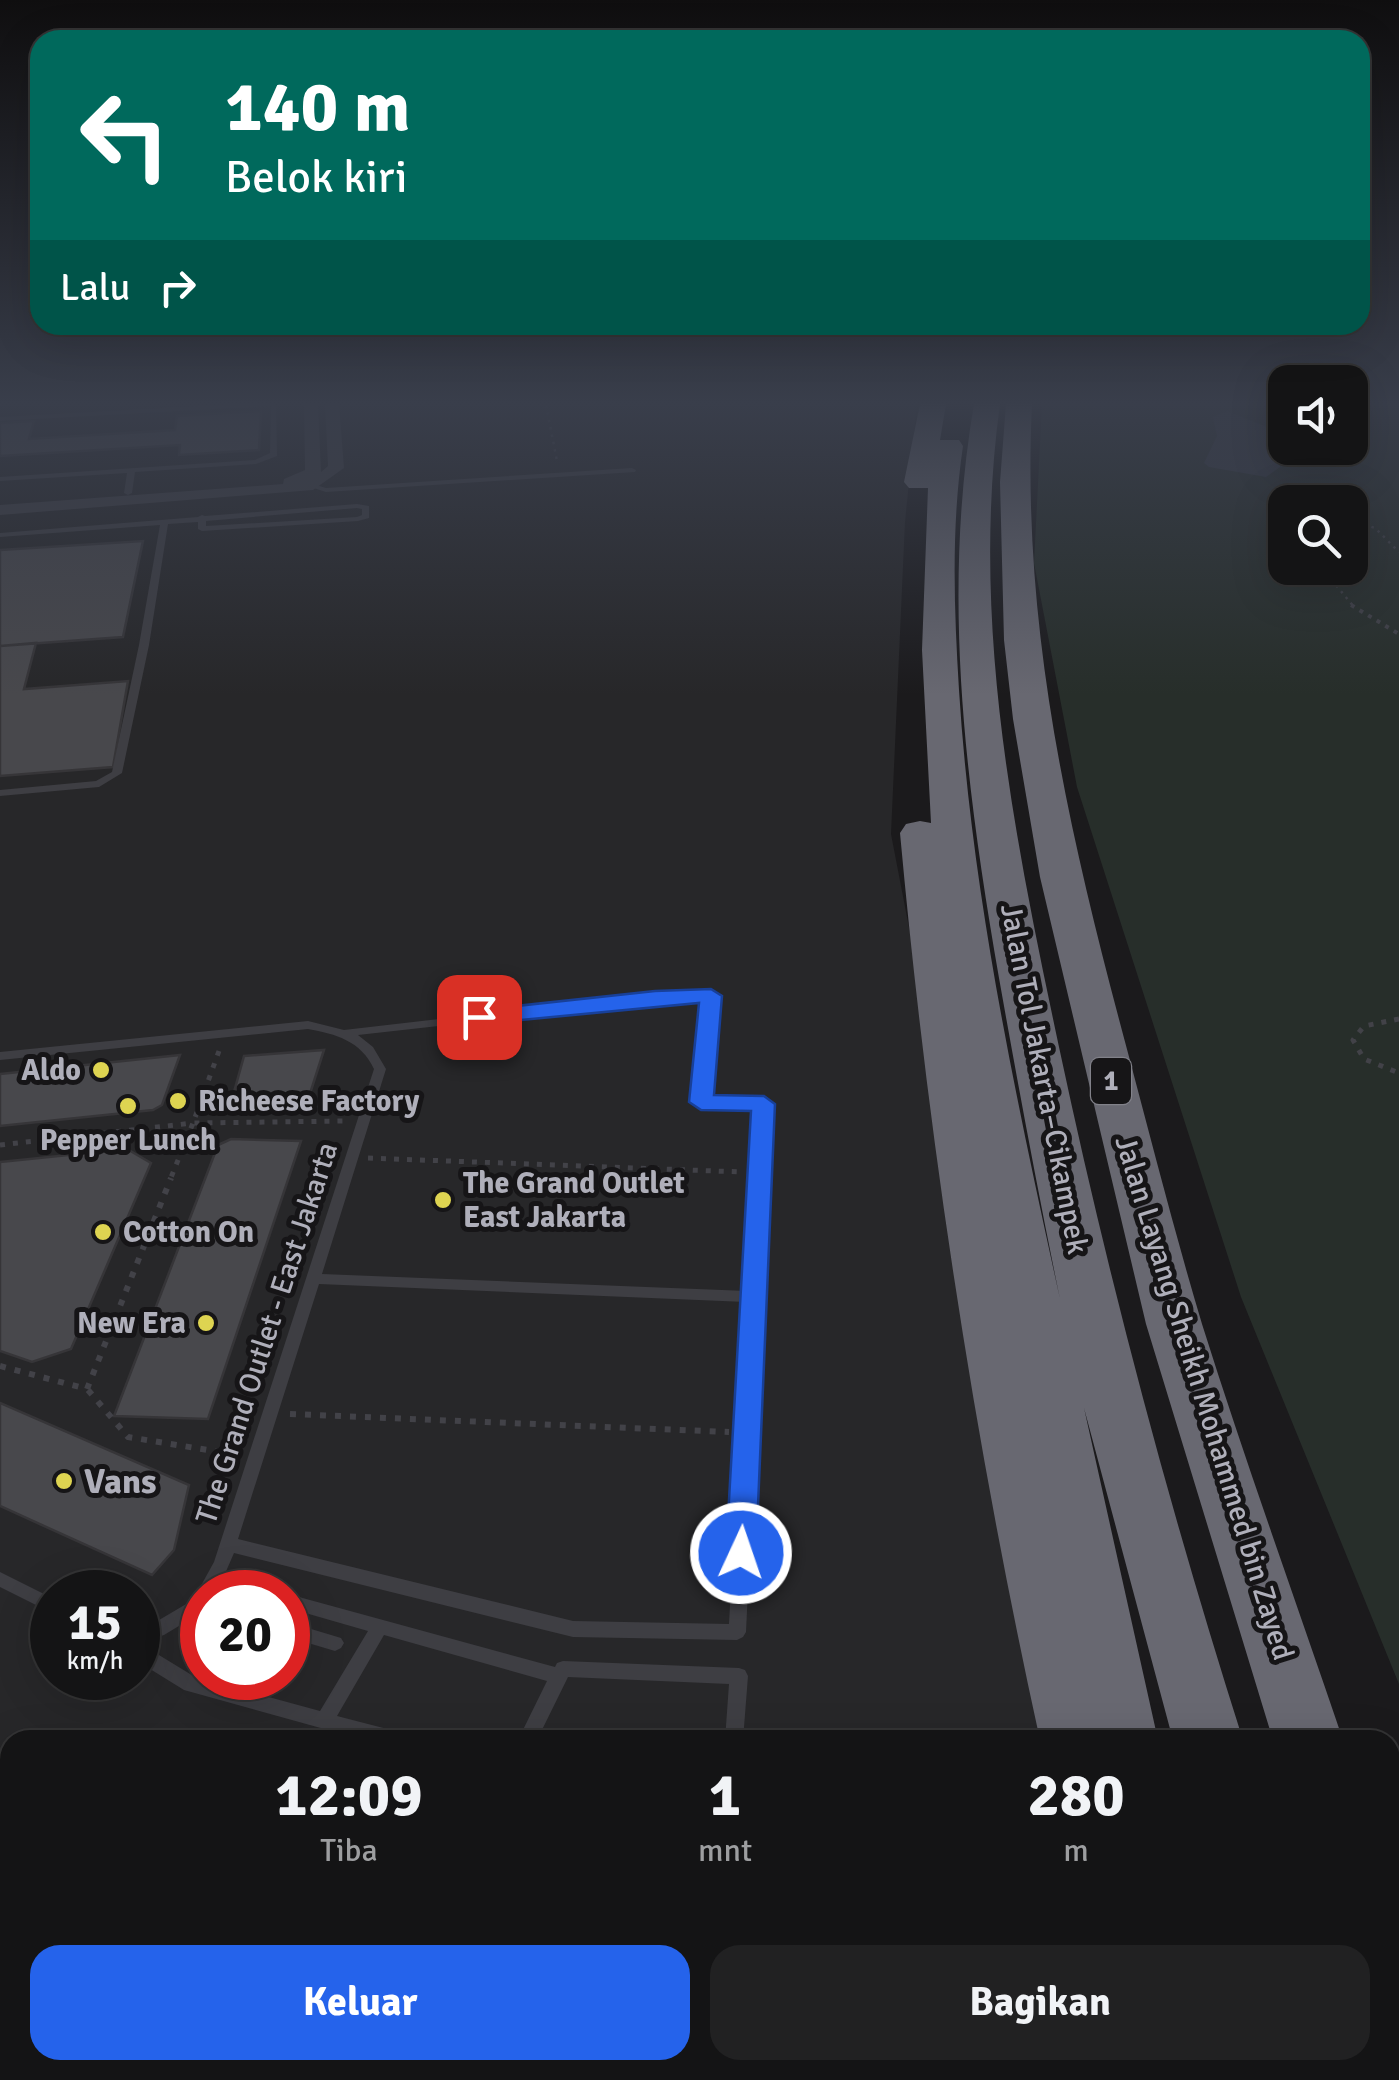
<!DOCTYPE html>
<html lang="id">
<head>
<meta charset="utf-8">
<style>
  body { margin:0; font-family:Signika,sans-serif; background:#212122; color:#f1f3f6; height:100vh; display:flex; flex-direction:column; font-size:38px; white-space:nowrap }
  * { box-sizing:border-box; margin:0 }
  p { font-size:32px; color:#9d9ea0 }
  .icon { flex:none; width:55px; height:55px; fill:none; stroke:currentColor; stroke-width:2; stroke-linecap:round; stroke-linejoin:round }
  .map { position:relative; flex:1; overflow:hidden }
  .sheet { position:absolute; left:0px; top:1730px; width:1400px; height:350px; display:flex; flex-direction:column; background:#141415; border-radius:30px 30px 0 0; box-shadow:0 10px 40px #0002,0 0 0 2px #333334 }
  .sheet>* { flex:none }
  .guide { position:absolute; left:30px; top:30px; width:1340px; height:305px; border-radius:30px; box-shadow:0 10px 40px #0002,0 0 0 2px #333334; background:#00695c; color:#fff; overflow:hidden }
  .tools { position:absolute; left:1268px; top:365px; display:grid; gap:20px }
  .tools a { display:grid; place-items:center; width:100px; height:100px; border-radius:20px; background:#141415; box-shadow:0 10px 40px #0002,0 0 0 2px #333334; font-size:50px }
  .speed { position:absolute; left:30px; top:1570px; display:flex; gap:20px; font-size:50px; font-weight:700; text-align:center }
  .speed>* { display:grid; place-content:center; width:130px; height:130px; border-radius:50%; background:#141415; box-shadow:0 10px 40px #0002,0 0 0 2px #333334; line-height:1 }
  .speed small { font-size:25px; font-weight:400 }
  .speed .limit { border:15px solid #d22; background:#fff; color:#111 }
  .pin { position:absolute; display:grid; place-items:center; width:85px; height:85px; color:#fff; margin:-42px; border-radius:20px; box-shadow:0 5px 15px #0006 }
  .me { position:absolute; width:110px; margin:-55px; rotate:3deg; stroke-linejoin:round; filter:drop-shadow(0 0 8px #0008) }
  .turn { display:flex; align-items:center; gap:35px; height:210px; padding:0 30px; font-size:45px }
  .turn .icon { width:130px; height:130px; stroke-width:2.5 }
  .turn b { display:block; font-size:70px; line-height:85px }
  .then { display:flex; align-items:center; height:95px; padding:0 30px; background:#0003; gap:20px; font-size:38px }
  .eta { display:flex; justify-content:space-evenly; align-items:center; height:170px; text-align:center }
  .eta b { font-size:60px; font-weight:700; line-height:70px }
  .primary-button { display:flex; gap:20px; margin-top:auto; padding:20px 30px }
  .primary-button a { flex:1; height:115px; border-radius:30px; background:#2563eb; color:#fff; font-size:40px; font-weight:700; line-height:115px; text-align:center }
  .primary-button a+a { background:#212122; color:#f1f3f6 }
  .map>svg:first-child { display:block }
  .built { fill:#272729; fill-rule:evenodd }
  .green { fill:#272e2a; fill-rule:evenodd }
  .water { fill:#363a44 }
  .building { fill:#48484c; stroke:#363538; stroke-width:2.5 }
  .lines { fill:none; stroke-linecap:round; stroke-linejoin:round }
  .path-far3 { stroke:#424248; stroke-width:2.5; stroke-dasharray:2.5 5; stroke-linecap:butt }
  .path-far2 { stroke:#424248; stroke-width:4; stroke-dasharray:4 6; stroke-linecap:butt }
  .path-far1 { stroke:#424248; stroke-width:5; stroke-dasharray:5 8; stroke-linecap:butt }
  .path { stroke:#424248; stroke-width:6; stroke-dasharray:6 9; stroke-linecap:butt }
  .service { fill:#3e3e43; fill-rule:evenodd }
  .minor { fill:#3e3e43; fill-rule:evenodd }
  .motorway { fill:#686871; fill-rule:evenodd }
  .route { fill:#2563eb; stroke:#184099; stroke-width:2.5 }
  .poi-dot { fill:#ded451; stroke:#161517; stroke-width:4 }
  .labels { text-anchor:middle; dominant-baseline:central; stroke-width:10; stroke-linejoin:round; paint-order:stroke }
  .shield { fill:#161517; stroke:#818189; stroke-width:2.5 }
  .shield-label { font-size:28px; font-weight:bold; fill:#afafba }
  .poi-label { font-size:30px; font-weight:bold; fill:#afafba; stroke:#161517; text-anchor:start }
  .street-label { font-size:30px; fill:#afafba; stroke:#161517 }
  .near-poi-label { font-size:35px; font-weight:bold; fill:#afafba; stroke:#161517; text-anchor:start }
</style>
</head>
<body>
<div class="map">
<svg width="1399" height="2080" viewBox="0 0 1399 2080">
  <rect width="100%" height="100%" fill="#1b1a1c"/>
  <path class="built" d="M0,404H917L905,522L891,834L946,1120L1091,1740H10V2070H1168L1171,2080H0ZM52,1592H138V1678H52ZM202,1592H288V1678H202Z"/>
  <path class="green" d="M1042,404H1285V448H1350V404H1399V1684L1241,1297L1077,787L1034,563ZM1285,502H1350V568H1285Z"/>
  <path class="water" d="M1227,411L1267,427L1285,428V448H1299L1281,451L1280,467L1266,477L1209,467L1204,463L1217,436L1213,417Z"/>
  <path class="building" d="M261,411L259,450L179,455L180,445L0,456V423L34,421L29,439L175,430L177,416Z
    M143,541L123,637L0,646V550Z
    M36,643L24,689L128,681L113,767L0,776V646Z
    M324,1050L307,1103L242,1109L234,1092L244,1056Z
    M180,1055L162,1105L153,1110L0,1126V1074Z
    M231,1139L301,1141L208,1419L114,1416L218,1145Z
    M127,1149L151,1163L71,1349L32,1362L0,1351V1162Z
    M0,1403L189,1485L174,1550L152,1575L0,1506Z"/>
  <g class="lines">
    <path class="path-far3" d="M546,405L557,461
      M1350,520L1375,528L1399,552
      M1322,568L1354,607"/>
    <path class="path-far2" d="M1351,605L1399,634"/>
    <path class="path-far1" d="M1399,1019L1364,1026L1353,1040L1364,1059L1399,1073
      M219,1051L193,1123L346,1121
      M0,1145L193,1123L170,1180
      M368,1158L742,1172"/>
    <path class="path" d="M0,1366L87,1389L171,1178
      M88,1390L128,1437L238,1455
      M290,1414L729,1432"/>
    <path class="service" d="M236,404H276L277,456L256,464L135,472L132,493L128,495L124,493L127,473L0,481V477L255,460L270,453L271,406L0,421V417Z
      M632,468L636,470L635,472L326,492L295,482L299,480L326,488Z
      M357,504L369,506V518L358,521L202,531L198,529V522L168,524L149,645L122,773L99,787L0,796V790L96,781L112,772L139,645L160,525L0,537V533L198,517L202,515L205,516ZM357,508L362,509V515L357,517L206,526V521Z
      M711,992L717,996L708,1098L764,1099L771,1103L746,1632L743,1637L737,1640L573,1637L234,1553L224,1576L262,1587L264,1592H229L217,1589L215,1592H202V1612L164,1635L148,1640L154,1652L195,1677L320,1711L368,1631L288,1608V1594L555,1667L557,1663L563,1661L739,1668L745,1670L748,1676L743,1740H725L729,1684L568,1677L537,1740H518L547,1681L384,1635L337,1716L395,1731L402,1734L404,1740H364L184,1690L142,1664L138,1655V1626L154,1623L193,1600L214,1562L374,1069C361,1041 336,1034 308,1029L0,1060V1052L308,1021L344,1030L655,994ZM705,1000L694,1102L701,1106L757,1107L747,1291L322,1274L386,1069L373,1047L358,1035L655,1002ZM319,1284L746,1302L729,1624L573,1621L238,1539Z
      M0,1572L52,1598V1613L0,1587Z
      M288,1622L341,1638L344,1643L341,1648L335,1651L288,1637Z"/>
    <path class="minor" d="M304,404H318L321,472L328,466L325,404H339L344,468L313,490L0,515V505L283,484L284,479L305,470Z"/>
    <path class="motorway" d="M920,404H946L940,440H959L963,446C951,527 954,608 959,690C972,896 1016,1098 1060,1299C1038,1192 1018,1085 999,978C966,787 941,597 974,404H1000C970,621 1014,835 1059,1047C1109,1282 1170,1511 1243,1740H1173L1084,1408L1158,1740H1040C974,1440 928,1139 900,833L906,824L920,821L931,823L922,650L928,488H909L904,482Z
      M1006,404H1032C1021,630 1070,837 1128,1053C1152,1143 1175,1234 1202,1324C1246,1464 1296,1601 1343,1740H1273L1146,1324L1040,877L1013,719L1004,640L1000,482Z
      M1390,1930L1399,1934V2031L1390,2027Z
      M1116,2070H1254L1257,2080H1118Z
      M1271,2070H1353L1356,2080H1274Z"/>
  </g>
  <linearGradient id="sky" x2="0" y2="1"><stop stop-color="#0f0e0f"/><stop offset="0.58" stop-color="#393e4b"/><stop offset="1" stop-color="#393e4b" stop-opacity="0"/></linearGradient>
  <rect width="1399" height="695" fill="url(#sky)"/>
  <path class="route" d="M711,989L722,996L714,1095L764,1096L775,1104L756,1553L752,1562L741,1566L730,1562L726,1553L751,1111L701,1110L689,1102L699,1003L479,1024L468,1017L479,1010L655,991Z"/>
  <g class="poi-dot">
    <circle cx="101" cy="1070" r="10"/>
    <circle cx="178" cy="1101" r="10"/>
    <circle cx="128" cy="1106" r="10"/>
    <circle cx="443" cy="1200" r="10"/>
    <circle cx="103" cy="1232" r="10"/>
    <circle cx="206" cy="1323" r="10"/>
    <circle cx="64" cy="1481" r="10"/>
  </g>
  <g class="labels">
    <rect class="shield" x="1091" y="1058" width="40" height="46" rx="8"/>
    <g class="shield-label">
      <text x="1111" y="1081">1</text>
    </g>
    <g class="poi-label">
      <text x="81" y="1070" text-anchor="end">Aldo</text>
      <text x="198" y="1101">Richeese Factory</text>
      <text x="128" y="1140" text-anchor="middle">Pepper Lunch</text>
      <text x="463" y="1183">The Grand Outlet<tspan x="463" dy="34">East Jakarta</tspan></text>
      <text x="123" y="1232">Cotton On</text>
      <text x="186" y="1323" text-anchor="end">New Era</text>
    </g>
    <g class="street-label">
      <text transform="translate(1044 1079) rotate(79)">Jalan Tol Jakarta–Cikampek</text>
      <text transform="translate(267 1333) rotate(-72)">The Grand Outlet - East Jakarta</text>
      <text transform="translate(1204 1398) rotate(73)">Jalan Layang Sheikh Mohammed bin Zayed</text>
    </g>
    <g class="near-poi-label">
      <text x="84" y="1481">Vans</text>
    </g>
  </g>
</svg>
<div class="tools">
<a><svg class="icon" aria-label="sound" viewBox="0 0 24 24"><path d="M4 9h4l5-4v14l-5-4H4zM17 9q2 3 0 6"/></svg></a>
<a><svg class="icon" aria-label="search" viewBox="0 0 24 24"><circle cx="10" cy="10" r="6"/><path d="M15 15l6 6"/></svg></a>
</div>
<div class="speed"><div>15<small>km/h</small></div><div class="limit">20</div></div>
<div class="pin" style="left:479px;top:1017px;background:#d93025"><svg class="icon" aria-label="arrive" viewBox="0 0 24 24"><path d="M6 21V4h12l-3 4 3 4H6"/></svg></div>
<svg class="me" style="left:741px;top:1553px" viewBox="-20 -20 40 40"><circle r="17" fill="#2563eb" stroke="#fff" stroke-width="3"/><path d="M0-11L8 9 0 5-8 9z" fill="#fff"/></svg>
<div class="guide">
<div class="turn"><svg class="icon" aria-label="left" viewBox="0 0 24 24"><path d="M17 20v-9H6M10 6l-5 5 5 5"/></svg><div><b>140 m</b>Belok kiri</div></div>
<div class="then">Lalu<svg class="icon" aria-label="right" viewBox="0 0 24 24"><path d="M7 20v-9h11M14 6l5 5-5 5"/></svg></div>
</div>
<section class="sheet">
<div class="eta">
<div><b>12:09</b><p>Tiba</p></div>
<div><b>1</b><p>mnt</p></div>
<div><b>280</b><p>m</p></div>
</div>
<div class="primary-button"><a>Keluar</a><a>Bagikan</a></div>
</section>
</div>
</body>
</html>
